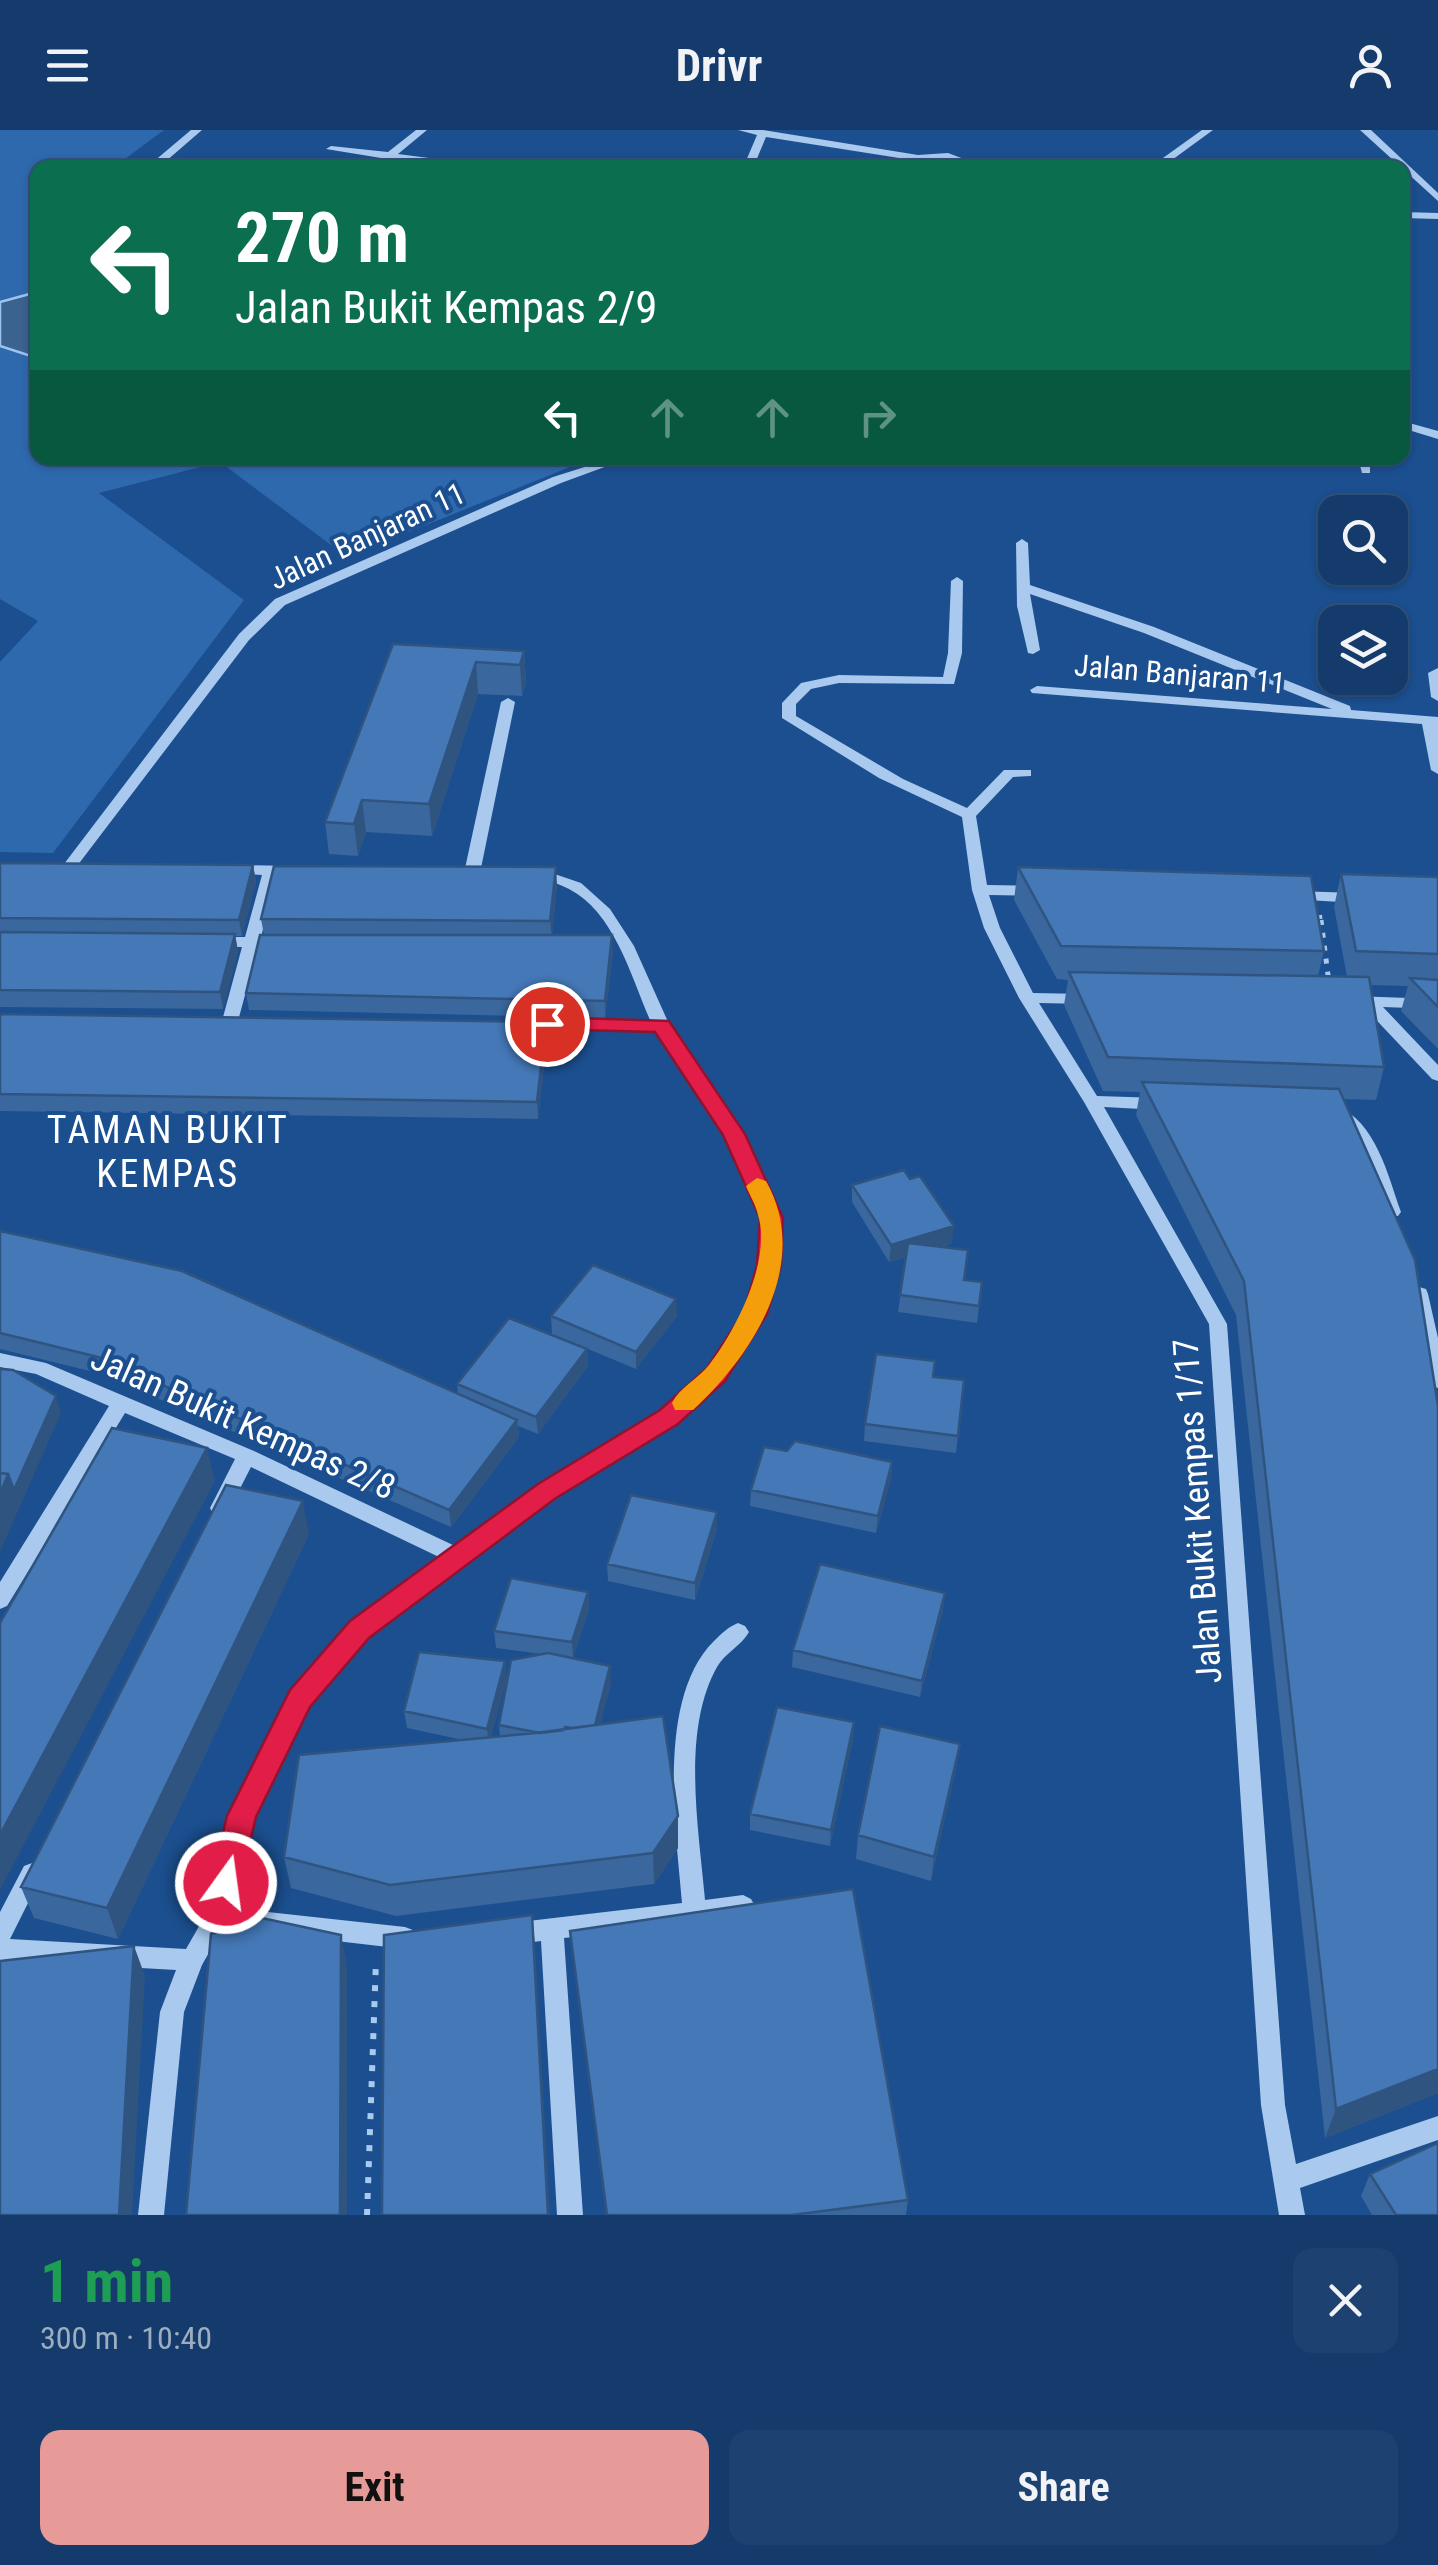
<!DOCTYPE html>
<html lang="en">
<head>
<meta charset="utf-8">
<style>
  body { margin:0; font-family:"Roboto Condensed",sans-serif; background:#1d4271; color:#f1f3f6; height:100vh; display:flex; flex-direction:column; font-size:38px; white-space:nowrap }
  * { box-sizing:border-box; margin:0 }
  p { font-size:32px; color:#9dadc1 }
  .icon { flex:none; width:55px; height:55px; fill:none; stroke:currentColor; stroke-width:2; stroke-linecap:round; stroke-linejoin:round }
  .map { position:relative; height:2085px; overflow:hidden }
  .side { display:flex; flex-direction:column; background:#143b6b; flex:1 }
  .side>* { flex:none }
  .banner { position:absolute; left:30px; top:30px; width:1380px; height:305px; border-radius:20px; box-shadow:0 2px 8px #0004,0 0 0 2px #33557e; background:#0b6e4f; color:#fff; overflow:hidden }
  .tools { position:absolute; left:1318px; top:365px; display:grid; gap:20px }
  .tools a { display:grid; place-items:center; width:90px; height:90px; border-radius:20px; background:#143b6b; box-shadow:0 2px 8px #0004,0 0 0 2px #33557e; font-size:50px }
  .pin { position:absolute; display:grid; place-items:center; width:85px; height:85px; color:#fff; margin:-42px; border:5px solid #fff; border-radius:50%; box-shadow:0 2px 10px #0007 }
  .me { position:absolute; width:110px; margin:-55px; rotate:14deg; stroke-linejoin:round; filter:drop-shadow(0 0 8px #0008) }
  .turn { display:flex; align-items:center; gap:35px; height:210px; padding:0 40px; font-size:45px }
  .turn .icon { width:130px; height:130px; stroke-width:2.5 }
  .turn b { display:block; font-size:70px; line-height:85px }
  .lanes { display:flex; align-items:center; height:95px; padding:0 40px; background:#0003; justify-content:center; gap:50px; direction:ltr }
  .lanes .off { opacity:.35 }
  .round { display:grid; place-items:center; flex:none; width:105px; height:105px; border-radius:20px; background:#1d4271 }
  .summary { display:flex; align-items:center; justify-content:space-between; height:170px; padding:0 40px }
  h1 { font-size:60px; font-weight:700; line-height:75px; color:#1e9e55 }
  .cta { display:flex; gap:20px; margin-top:auto; padding:20px 40px }
  .cta a { flex:1; height:115px; border-radius:20px; background:#e69b98; color:#111; font-size:40px; font-weight:700; line-height:115px; text-align:center }
  .cta a+a { background:#1d4271; color:#f1f3f6 }
  header { display:flex; justify-content:space-between; align-items:center; height:130px; padding:0 40px; background:#143b6b; font-size:45px; font-weight:700 }
  .map>svg:first-child { display:block }
  .green { fill:#2e69ad }
  .water { fill:#3c6290; stroke:#9cc4f0; stroke-width:2.5 }
  .lines { fill:none; stroke-linecap:round; stroke-linejoin:round }
  .path-far2 { stroke:#a9c9ee; stroke-width:4; stroke-dasharray:4 6; stroke-linecap:butt }
  .path-far1 { stroke:#a9c9ee; stroke-width:5; stroke-dasharray:5 8; stroke-linecap:butt }
  .path { stroke:#a9c9ee; stroke-width:6; stroke-dasharray:6 10; stroke-linecap:butt }
  .minor { fill:#a9c9ee; fill-rule:evenodd }
  .wall { fill:#3a679d }
  .shaded-wall { fill:#305480 }
  .building { fill:#4478b7; stroke:#305480; stroke-width:2.5 }
  .route { fill:#e11d48; stroke:#92132f; stroke-width:2.5 }
  .slow { fill:#f59e0b }
  .labels { text-anchor:middle; dominant-baseline:central; stroke-width:8; stroke-linejoin:round; paint-order:stroke }
  .far-street-label { font-size:30px; fill:#fff; stroke:#1b4f8f }
  .street-label { font-size:35px; fill:#fff; stroke:#1b4f8f }
  .neighbourhood-label { font-size:38px; letter-spacing:2.5px; fill:#fff; stroke:#1b4f8f }
</style>
</head>
<body>
<header><svg class="icon" aria-label="menu" viewBox="0 0 24 24"><path d="M4 6h16M4 12h16M4 18h16"/></svg>Drivr<svg class="icon" aria-label="person" viewBox="0 0 24 24"><circle cx="12" cy="8" r="4"/><path d="M4 21q1-7 8-7t8 7"/></svg></header>
<div class="map">
<svg width="1438" height="2085" viewBox="0 0 1438 2085">
  <rect width="100%" height="100%" fill="#1b4f8f"/>
  <path class="green" d="M0,0H164L114,37L38,38L37,162L0,172Z
    M0,216L37,228L38,328H592L347,427L220,332L99,363L244,470L53,723L0,722V532L38,491L0,469Z"/>
  <path class="water" d="M37,162V228L0,216V172Z"/>
  <g class="lines">
    <path class="path-far2" d="M1320,785L1321,793"/>
    <path class="path-far1" d="M1321,790L1329,853"/>
    <path class="path" d="M367,2085L376,1830"/>
    <path class="minor" d="M191,0H202L158,38H146Z
      M416,0H427L398,24L506,38H470L392,29L381,38H369L381,28L326,19L331,16L388,22Z
      M738,0H763L918,25L948,23L964,29L968,38H958L957,33L947,29L918,31L766,7L753,38H743L757,5Z
      M1202,0H1213L1161,38H1149Z
      M1360,0H1371L1438,63V71Z
      M1402,82L1438,83V89L1402,88Z
      M1402,291L1438,301V309L1402,298Z
      M613,328H629L561,353L285,475L249,510L74,740H64L61,737L64,734L239,504L275,469L553,347Z
      M1358,328H1370V343H1362Z
      M1022,409L1028,413L1030,455L1154,497L1350,576L1351,580L1438,587V644L1431,640L1422,594L1032,563L1030,560L1037,556L1332,579L1144,503L1030,464L1040,520L1033,524L1028,523L1017,476L1016,413Z
      M957,447L963,451L962,523L954,554L839,553L811,559L796,574V586L903,649L967,678L1004,640H1031V646L1013,647L976,686L987,755L1038,756L1046,761L1038,766L989,765L1000,798L1033,863L1086,864L1094,869L1086,874L1039,873L1097,966L1160,968L1168,974L1160,980L1104,977L1227,1194L1285,1975L1296,2034L1438,1986V2010L1300,2058L1305,2085H1279L1261,1975L1209,1194L1084,972L1019,868L984,798L972,760L962,687L879,648L782,588V573L801,553L839,545L943,547L948,523L951,451Z
      M1438,538V571L1431,567L1428,543Z
      M508,568L515,572L480,743L472,748L464,743L501,572Z
      M232,735L296,736L304,741L296,746L277,745L261,807H279L287,812L279,817H258L238,891L230,896L222,891L242,817H215L207,812L215,807H245L262,745L227,743L224,740L227,737Z
      M537,738L581,753L610,779L634,816L669,894L743,1004L780,1088L778,1135L764,1183L723,1249L676,1292L554,1367L367,1506L308,1575L253,1687L231,1778L405,1797L413,1800L417,1808L413,1816L405,1819L223,1798L202,1835L184,1882L164,2085H138L160,1882L176,1840L0,1830V1782L24,1736L32,1733L40,1736L43,1743L10,1809L186,1819L206,1784L231,1686L292,1563L353,1494L439,1427L251,1337L227,1384L220,1386L213,1384L210,1378L235,1329L125,1283L7,1476L0,1479V1452L109,1276L36,1244L0,1237V1223L46,1233L254,1321L455,1416C483,1396 512,1374 541,1355C631,1297 722,1264 755,1152C760,1133 766,1104 761,1085C740,1017 695,958 656,900L519,898L517,894L519,890L525,889L650,890C631,846 614,782 569,759C558,753 544,750 532,746L529,743Z
      M1294,761L1358,763L1366,768L1358,773L1289,769L1286,766L1289,763Z
      M1352,866L1438,869V879L1383,877L1438,935V951L1432,949L1364,877L1346,875L1344,871L1346,867Z
      M1336,976C1376,991 1388,1046 1401,1082L1398,1086H1386L1383,1082L1357,1015L1327,982Z
      M1419,1157L1426,1159L1428,1164L1438,1208V1258L1431,1256L1428,1251L1410,1164L1412,1159Z
      M738,1493L745,1496L749,1502C741,1516 725,1523 717,1537C681,1601 699,1700 705,1770L743,1765L751,1769L755,1776L751,1783L743,1787L564,1808L583,2085H557L541,1811L511,1815L503,1812L499,1804L503,1796L511,1793L682,1773C676,1700 656,1568 714,1511C721,1504 728,1497 738,1493Z"/>
  </g>
  <path class="wall" d="M393,514L524,521L526,552L522,566L478,564L432,706L366,702L358,726L329,724L325,692Z
    M0,733L253,735L256,752L242,806H235L238,821L223,879L0,877Z
    M1018,737L1324,821L1318,846L1347,847L1334,777L1341,744L1438,747V919L1401,881L1408,856L1370,855L1384,937L1376,970L1343,969L1438,1963L1325,2008L1236,1185L1136,985L1140,962L1103,961L1064,875L1068,850L1057,849L1014,770Z
    M557,754L552,805L613,822L605,888L249,880L246,863L264,805L261,789Z
    M0,884L546,892L547,909L538,989L0,981Z
    M852,1055L952,1113L941,1117L965,1150L982,1152L977,1193L898,1182L906,1127L889,1132L852,1072Z
    M0,1101L458,1263L457,1254L587,1219L588,1236L538,1304L518,1296L519,1307L451,1397L102,1244L0,1219Z
    M551,1186H677L636,1239L552,1204Z
    M964,1250L956,1323L864,1311L865,1294Z
    M787,1321L892,1332L891,1349L876,1403L750,1376L751,1360Z
    M717,1399L695,1470L608,1451L607,1434Z
    M309,1404L118,1809L34,1788L21,1757Z
    M588,1462L589,1479L573,1528L611,1553L600,1595L678,1718L654,1754L396,1786L291,1758L284,1727L463,1610L407,1598L404,1581L507,1548L491,1607H500L499,1595L541,1524L496,1518L494,1501Z
    M945,1463L943,1480L920,1567L792,1537L793,1520Z
    M854,1592L853,1609L830,1716L750,1700V1684Z
    M960,1614L956,1638L931,1751L856,1729L858,1705Z
    M570,1801L908,2070L906,2085H606Z
    M1370,2044L1438,2085H1372L1361,2066Z"/>
  <path class="shaded-wall" d="M524,521L526,552L522,566L520,535Z
    M476,532L478,564L432,706L429,674Z
    M362,670L366,702L358,726L354,694Z
    M253,735L256,752L242,806L239,790Z
    M556,737L557,754L552,808L550,791Z
    M235,804L238,821L223,879L220,862Z
    M612,805L613,822L605,888V871Z
    M546,892L547,909L538,989L537,972Z
    M954,1096L952,1113L889,1132L891,1115Z
    M676,1169L677,1186L636,1239V1222Z
    M587,1219L588,1236L538,1304L536,1287Z
    M56,1266L61,1283L0,1422V1364L8,1344Z
    M517,1290L519,1307L451,1397L449,1380Z
    M207,1318L215,1351L0,1760V1705Z
    M892,1332L891,1349L876,1403L878,1386Z
    M303,1371L309,1404L118,1809L107,1778Z
    M717,1382V1399L695,1470V1453Z
    M588,1462L589,1479L573,1529L572,1512Z
    M945,1463L943,1480L920,1567L922,1551Z
    M505,1531L507,1548L489,1615L487,1599Z
    M610,1536L611,1553L594,1620L593,1603Z
    M854,1592L853,1609L830,1716L831,1700Z
    M960,1614L956,1638L931,1751L934,1727Z
    M678,1686V1718L654,1754L653,1723Z
    M532,1785L535,1815L550,2085H548Z
    M341,1805L347,1836V2085H340Z
    M134,1816L145,1846L132,2085H119Z
    M1438,1939V1963L1325,2008L1336,1979Z"/>
  <path class="building" d="M393,514L524,521L520,535L476,532L429,674L362,670L354,694L325,692Z
    M0,733L253,735L239,790L0,788Z
    M274,736L556,737L550,791L261,789Z
    M1018,737L1311,746L1324,821L1061,816Z
    M1341,744L1438,747V824L1356,821Z
    M0,802L235,804L220,862L0,860Z
    M260,805H612L605,871L246,863Z
    M1069,842L1369,847L1384,937L1108,927Z
    M1410,848L1438,850V877Z
    M0,884L546,892L537,972L0,964Z
    M1142,952L1339,959L1415,1130L1438,1276V1939L1336,1979L1244,1151Z
    M904,1040L910,1049L920,1046L954,1096L891,1115L852,1055Z
    M0,1101L182,1141L517,1290L449,1380L98,1227L0,1203Z
    M908,1113L968,1120L964,1150L982,1152L979,1176L900,1165Z
    M593,1135L676,1169L636,1222L551,1186Z
    M509,1188L587,1219L536,1287L457,1254Z
    M876,1224L935,1231L933,1247L964,1250L958,1306L865,1294Z
    M0,1239L13,1240L56,1266L14,1360L8,1344L0,1343Z
    M112,1298L207,1318L0,1705V1493Z
    M795,1311L892,1332L878,1386L751,1360L764,1317L787,1321Z
    M0,1343L8,1344L0,1364Z
    M226,1355L303,1371L107,1778L21,1757Z
    M631,1365L717,1382L695,1453L607,1434Z
    M820,1434L945,1463L922,1551L793,1520Z
    M511,1448L588,1462L572,1512L494,1501Z
    M419,1522L505,1531L487,1599L404,1581Z
    M548,1523L610,1536L595,1595L572,1598L565,1597L564,1600L540,1603L499,1595L511,1530Z
    M777,1577L854,1592L831,1700L750,1684Z
    M663,1586L678,1686L653,1723L390,1755L284,1727L299,1625L536,1603Z
    M880,1596L960,1614L934,1727L858,1705Z
    M853,1759L908,2070L792,2085H607L570,1801Z
    M532,1785L548,2085H382L384,1805Z
    M257,1787L341,1805L340,2085H186L211,1804Z
    M134,1816L119,2085H0V1831Z
    M1438,2013V2085H1396L1370,2044Z"/>
  <path class="route" d="M547,887L669,891L745,1004L783,1088L781,1135L767,1184L725,1251L678,1294L556,1368L369,1508L310,1577L256,1687L240,1753L236,1763L226,1767L215,1763L211,1753L227,1686L290,1560L350,1491L538,1354L660,1280L707,1238L744,1182L757,1135L760,1088L723,1005L655,902L539,899L536,894L539,889Z"/>
  <path class="slow" d="M757,1048L766,1051C812,1132 754,1224 693,1280H675L672,1273C680,1257 698,1249 709,1235C736,1200 772,1130 758,1085C756,1075 750,1066 746,1056Z"/>
  <g class="labels">
    <g class="far-street-label">
      <text transform="translate(367 406) rotate(-25)">Jalan Banjaran 11</text>
      <text transform="translate(1180 544) rotate(5)">Jalan Banjaran 11</text>
    </g>
    <g class="street-label">
      <text transform="translate(243 1293) rotate(24)">Jalan Bukit Kempas 2/8</text>
      <text transform="translate(1198 1381) rotate(-94)">Jalan Bukit Kempas 1/17</text>
    </g>
    <g class="neighbourhood-label">
      <text x="168" y="1000">TAMAN BUKIT<tspan x="168" dy="44">KEMPAS</tspan></text>
    </g>
  </g>
</svg>
<div class="tools">
<a><svg class="icon" aria-label="search" viewBox="0 0 24 24"><circle cx="10" cy="10" r="6"/><path d="M15 15l6 6"/></svg></a>
<a><svg class="icon" aria-label="layers" viewBox="0 0 24 24"><path d="M12 4l9 5-9 5-9-5zM3 14l9 5 9-5"/></svg></a>
</div>
<div class="pin" style="left:547px;top:894px;background:#d93025"><svg class="icon" aria-label="arrive" viewBox="0 0 24 24"><path d="M6 21V4h12l-3 4 3 4H6"/></svg></div>
<svg class="me" style="left:226px;top:1753px" viewBox="-20 -20 40 40"><circle r="17" fill="#e11d48" stroke="#fff" stroke-width="3"/><path d="M0-11L8 9 0 5-8 9z" fill="#fff"/></svg>
<div class="banner">
<div class="turn"><svg class="icon" aria-label="left" viewBox="0 0 24 24"><path d="M17 20v-9H6M10 6l-5 5 5 5"/></svg><div><b>270 m</b>Jalan Bukit Kempas 2/9</div></div>
<div class="lanes"><svg class="icon" aria-label="left" viewBox="0 0 24 24"><path d="M17 20v-9H6M10 6l-5 5 5 5"/></svg><svg class="icon off" aria-label="ahead" viewBox="0 0 24 24"><path d="M12 20V5M6 11l6-6 6 6"/></svg><svg class="icon off" aria-label="ahead" viewBox="0 0 24 24"><path d="M12 20V5M6 11l6-6 6 6"/></svg><svg class="icon off" aria-label="right" viewBox="0 0 24 24"><path d="M7 20v-9h11M14 6l5 5-5 5"/></svg></div>
</div>
</div>
<section class="side">
<div class="summary"><div><h1>1 min</h1><p>300 m · 10:40</p></div><a class="round"><svg class="icon" aria-label="close" viewBox="0 0 24 24"><path d="M6 6l12 12M18 6L6 18"/></svg></a></div>
<div class="cta"><a>Exit</a><a>Share</a></div>
</section>
</body>
</html>
